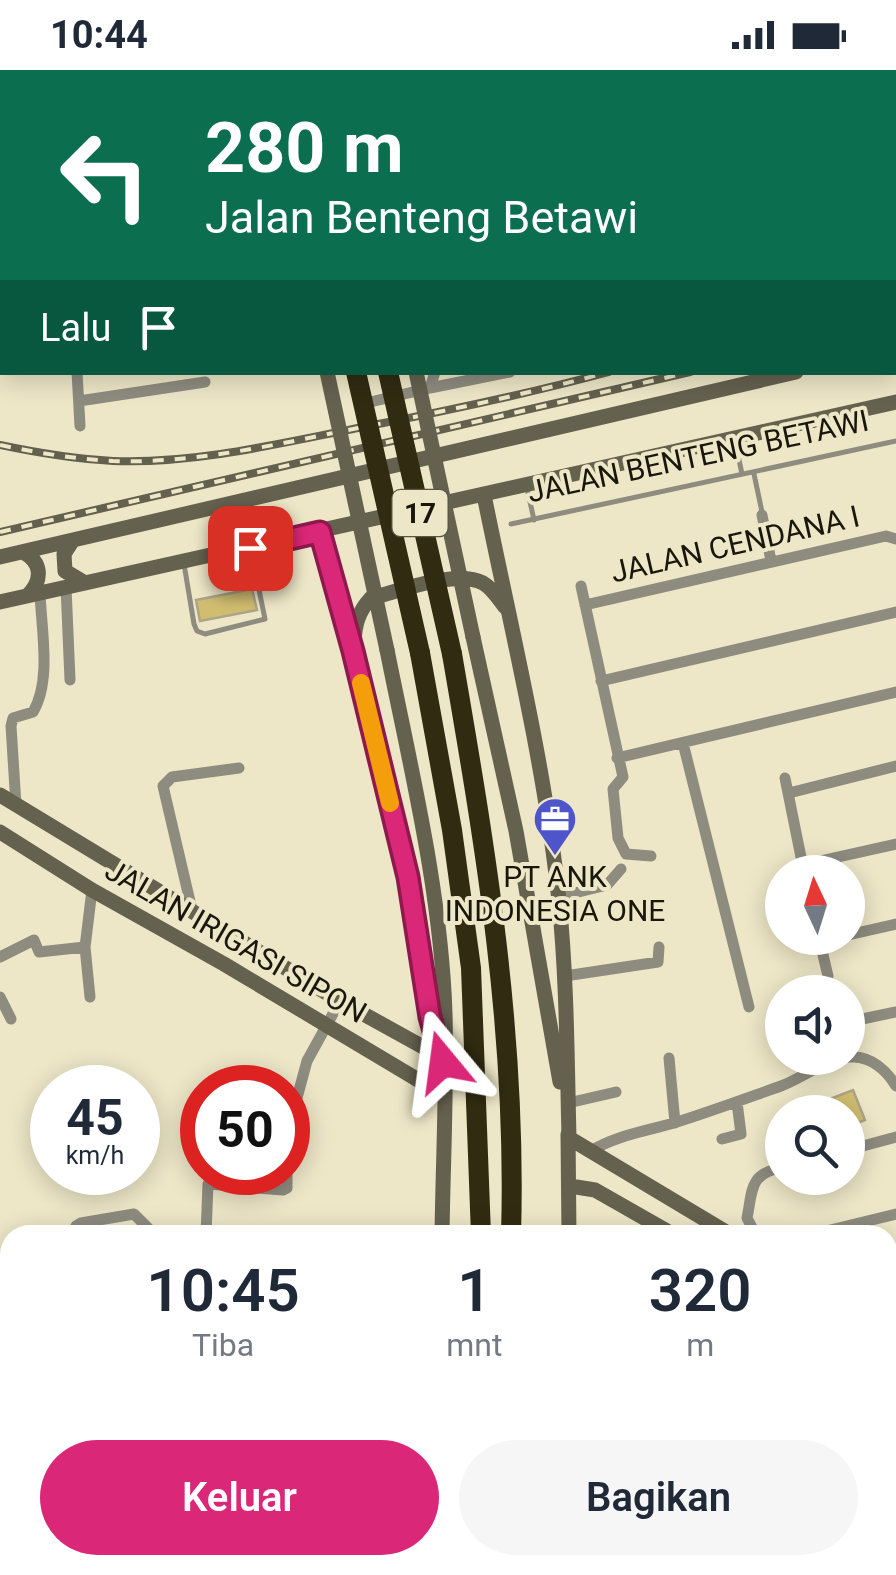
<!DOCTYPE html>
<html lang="id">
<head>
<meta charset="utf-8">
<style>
  body { margin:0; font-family:Roboto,sans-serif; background:#f6f6f7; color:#1f2937; height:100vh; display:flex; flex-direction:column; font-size:38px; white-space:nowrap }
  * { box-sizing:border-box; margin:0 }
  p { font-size:32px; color:#747a83 }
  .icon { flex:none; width:55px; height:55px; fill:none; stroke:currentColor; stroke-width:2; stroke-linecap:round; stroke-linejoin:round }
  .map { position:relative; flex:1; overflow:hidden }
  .side { position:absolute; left:0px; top:1155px; width:898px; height:350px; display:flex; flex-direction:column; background:#fff; border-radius:30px 30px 0 0; box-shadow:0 5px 25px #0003 }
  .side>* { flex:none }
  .hud { position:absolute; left:0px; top:0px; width:898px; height:305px; box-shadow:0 5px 25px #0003; background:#0b6e4f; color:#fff; overflow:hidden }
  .needle { width:65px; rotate:356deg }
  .buttons { position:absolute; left:765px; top:785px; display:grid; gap:20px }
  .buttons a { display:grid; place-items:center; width:100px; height:100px; border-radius:50%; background:#fff; box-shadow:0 5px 25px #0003; font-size:50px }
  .speed { position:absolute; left:30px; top:995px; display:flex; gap:20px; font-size:50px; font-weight:700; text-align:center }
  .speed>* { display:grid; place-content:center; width:130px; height:130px; border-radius:50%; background:#fff; box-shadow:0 5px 25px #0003; line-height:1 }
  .speed small { font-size:25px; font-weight:400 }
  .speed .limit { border:15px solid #d22; background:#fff; color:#111 }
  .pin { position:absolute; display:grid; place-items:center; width:85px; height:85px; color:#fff; margin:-42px; border-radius:20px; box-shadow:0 5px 15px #0006 }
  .me { position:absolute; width:110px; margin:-55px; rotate:344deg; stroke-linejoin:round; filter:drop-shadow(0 0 8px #0008) }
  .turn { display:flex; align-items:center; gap:35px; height:210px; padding:0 40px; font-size:45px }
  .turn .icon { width:130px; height:130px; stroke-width:2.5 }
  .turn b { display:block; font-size:70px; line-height:85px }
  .then { display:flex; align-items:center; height:95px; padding:0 40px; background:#0003; gap:20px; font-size:38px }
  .eta { display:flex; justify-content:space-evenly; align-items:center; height:170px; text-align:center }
  .eta b { font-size:60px; font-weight:600; line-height:70px }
  .action { display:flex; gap:20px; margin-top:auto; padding:20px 40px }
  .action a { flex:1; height:115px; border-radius:60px; background:#db2777; color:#fff; font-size:40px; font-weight:600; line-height:115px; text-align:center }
  .action a+a { background:#f6f6f7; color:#1f2937 }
  .status { display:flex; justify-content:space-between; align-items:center; height:70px; padding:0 50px; background:#fff; direction:ltr }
  .status svg { height:28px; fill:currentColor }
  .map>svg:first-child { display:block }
  .building { fill:#d0bd70; stroke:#aca588; stroke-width:2.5 }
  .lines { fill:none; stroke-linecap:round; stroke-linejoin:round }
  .lane { stroke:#8e8b7f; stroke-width:5 }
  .street { stroke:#8e8b7f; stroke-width:11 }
  .secondary { stroke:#65614f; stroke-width:15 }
  .highway { stroke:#312b11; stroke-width:20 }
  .rail-casing { stroke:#64604e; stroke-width:8 }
  .rail { stroke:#ede6c7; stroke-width:4; stroke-dasharray:11; stroke-linecap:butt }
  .secondary-bridge { stroke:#65614f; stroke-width:15 }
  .highway-bridge { stroke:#312b11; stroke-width:20 }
  .route-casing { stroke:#8e194d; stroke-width:25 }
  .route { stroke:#db2777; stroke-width:18 }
  .slow { stroke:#f59e0b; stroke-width:18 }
  .labels { text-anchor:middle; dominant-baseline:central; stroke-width:8; stroke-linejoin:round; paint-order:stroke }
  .shield { fill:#ede6c7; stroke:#595544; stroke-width:2.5 }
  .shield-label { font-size:28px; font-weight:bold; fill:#19170c }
  .street-label { font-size:30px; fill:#19170c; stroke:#ede6c7 }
  .poi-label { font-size:30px; fill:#19170c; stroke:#ede6c7 }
</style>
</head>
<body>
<div class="status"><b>10:44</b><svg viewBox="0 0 49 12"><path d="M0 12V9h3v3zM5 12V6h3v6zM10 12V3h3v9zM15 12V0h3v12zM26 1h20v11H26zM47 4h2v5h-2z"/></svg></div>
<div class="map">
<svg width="896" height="1505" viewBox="0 0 896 1505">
  <rect width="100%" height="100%" fill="#ede6c7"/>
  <path class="building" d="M252,519L257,540L200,551L196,530Z
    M853,1020L865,1050L848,1057V1042H796Z"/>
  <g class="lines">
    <path class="lane" d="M735,371L742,404
      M754,404L762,442
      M527,418L534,450
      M511,454L896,371
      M184,494L194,554L197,561L205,564L265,549L251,481"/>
    <path class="street" d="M36,0L37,2
      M411,0V2
      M687,2V0
      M895,52H896
      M895,185L896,184
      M0,279H2
      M77,302L80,356
      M430,318L510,302
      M79,331L205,312
      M366,333L430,318L435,302
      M762,445L771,491
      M581,516L623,707L613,719L618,768L626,784L651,786
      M66,517L70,610
      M585,535L886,466L896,469
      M601,611L896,542
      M683,673L749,937
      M617,688L896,622
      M785,708L804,802
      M789,723L896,696
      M16,735L11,656L13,648L33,642C52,610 41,558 40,522
      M802,795L896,774
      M558,827L607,815L621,799
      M192,840L163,716L172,707L239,698
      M848,865L896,854
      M819,868L828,906
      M820,872L839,868
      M0,887L34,870L39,882L85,877
      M565,906L658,892L659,877
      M0,927L11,949
      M90,927L85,877L92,820
      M848,952L896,942
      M669,988L675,1053
      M568,1033L616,1022
      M288,1061L307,991L340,931
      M722,1069L741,1064L737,1032
      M848,1080L896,1067
      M589,1082C616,1065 648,1061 677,1052C712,1041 747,1028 781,1016C803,1008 830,986 853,987C872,987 887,1001 896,1016
      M72,1165L76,1156L81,1153L134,1144L155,1165
      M206,1165L208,1114L283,1120L287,1118V1102
      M756,1165L747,1148C753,1118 749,1105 782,1097
      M810,1165L896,1144
      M888,1217L896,1214
      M888,1317L896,1323
      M73,1495L76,1505
      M237,1495L238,1505
      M344,1495L346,1505
      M600,1495L602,1505
      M745,1495L748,1505
      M846,1495L848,1505
      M773,1505L806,1495"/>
    <path class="secondary" d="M243,0L244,2
      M260,0V2
      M353,0V2
      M385,0L386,2
      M895,280L896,279
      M484,425C511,559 545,695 559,831C567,910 567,989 569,1068L731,1165
      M320,462C351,575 382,689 407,804C419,861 421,921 440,977
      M73,470L64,484L65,501L85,513
      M23,482C42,492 43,510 28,525
      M0,487L796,302
      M0,532L896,332
      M473,567L516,761L560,1012
      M354,572C355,554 358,542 371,528C400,521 456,499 483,513C492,518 498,528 505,537
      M387,580C411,700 441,821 445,943C447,1017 443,1091 442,1165
      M0,725L340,931L443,988
      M0,762L92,820L224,894L445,1026
      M568,1064L569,1165
      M570,1116L595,1120L674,1165
      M888,1257L896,1262
      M888,1289L896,1294
      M389,1505L392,1495
      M557,1505L558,1495"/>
    <path class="highway" d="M290,0L291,2
      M322,0L323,2
      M420,583L452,760L471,898L481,1165
      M452,584C486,781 517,964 511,1165
      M414,1505L415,1495
      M454,1505L455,1495
      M484,1505L486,1495
      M541,1505L543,1495"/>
    <g class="rail-casing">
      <path id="rail" d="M895,220H896
        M895,255H896
        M0,375C38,383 75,389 113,391C196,394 282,373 363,357C446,341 527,324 609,302
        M0,462L690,302"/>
    </g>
    <use href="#rail" class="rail"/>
    <path class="secondary-bridge" d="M327,302L387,580
      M416,302L473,567"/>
    <path class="highway-bridge" d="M356,302L420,583
      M388,302L452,584"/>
  </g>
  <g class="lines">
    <g class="route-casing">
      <path id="route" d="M250,478L320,462L353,581L408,807L430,947L443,992"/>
    </g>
    <use href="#route" class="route"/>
    <path class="slow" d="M361,613L390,733"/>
  </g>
  <defs>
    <g id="office-pin" transform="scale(2.25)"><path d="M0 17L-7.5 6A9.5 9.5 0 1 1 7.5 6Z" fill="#4e54ca" stroke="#ede6c7"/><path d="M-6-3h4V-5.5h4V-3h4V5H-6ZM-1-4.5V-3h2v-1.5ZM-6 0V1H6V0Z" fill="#fff"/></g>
  </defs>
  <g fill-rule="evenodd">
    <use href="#office-pin" x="555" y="749"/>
  </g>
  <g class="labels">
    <rect class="shield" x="392.5" y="420" width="55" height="46" rx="8"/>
    <g class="shield-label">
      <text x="420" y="443">17</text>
    </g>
    <g class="street-label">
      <text transform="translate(698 386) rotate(-12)">JALAN BENTENG BETAWI</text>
      <text transform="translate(735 474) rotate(-13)">JALAN CENDANA I</text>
      <text transform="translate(236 871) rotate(30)">JALAN IRIGASI SIPON</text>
    </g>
    <g class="poi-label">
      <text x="555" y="806">PT ANK<tspan x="555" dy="34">INDONESIA ONE</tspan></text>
    </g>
  </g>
</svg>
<div class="buttons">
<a><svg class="needle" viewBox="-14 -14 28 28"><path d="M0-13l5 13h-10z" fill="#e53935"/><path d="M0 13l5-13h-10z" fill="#747a83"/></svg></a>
<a><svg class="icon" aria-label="sound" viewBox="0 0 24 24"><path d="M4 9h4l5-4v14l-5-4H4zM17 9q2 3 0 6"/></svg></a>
<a><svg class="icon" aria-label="search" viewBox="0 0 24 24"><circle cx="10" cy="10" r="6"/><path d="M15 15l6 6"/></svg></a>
</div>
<div class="speed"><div>45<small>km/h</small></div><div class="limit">50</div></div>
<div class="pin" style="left:250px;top:478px;background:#d93025"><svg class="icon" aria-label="arrive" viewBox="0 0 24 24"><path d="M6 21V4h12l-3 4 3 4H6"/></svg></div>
<svg class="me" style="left:443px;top:992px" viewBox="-20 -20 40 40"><path d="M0-17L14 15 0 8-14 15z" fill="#db2777" stroke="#fff" stroke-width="4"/></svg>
<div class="hud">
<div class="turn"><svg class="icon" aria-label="left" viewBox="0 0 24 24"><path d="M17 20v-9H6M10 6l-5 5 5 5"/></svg><div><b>280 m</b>Jalan Benteng Betawi</div></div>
<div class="then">Lalu<svg class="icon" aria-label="arrive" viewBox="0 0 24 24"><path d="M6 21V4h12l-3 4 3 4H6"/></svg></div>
</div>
<section class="side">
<div class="eta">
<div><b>10:45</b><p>Tiba</p></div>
<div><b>1</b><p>mnt</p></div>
<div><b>320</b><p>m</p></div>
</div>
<div class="action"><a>Keluar</a><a>Bagikan</a></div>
</section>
</div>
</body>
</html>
